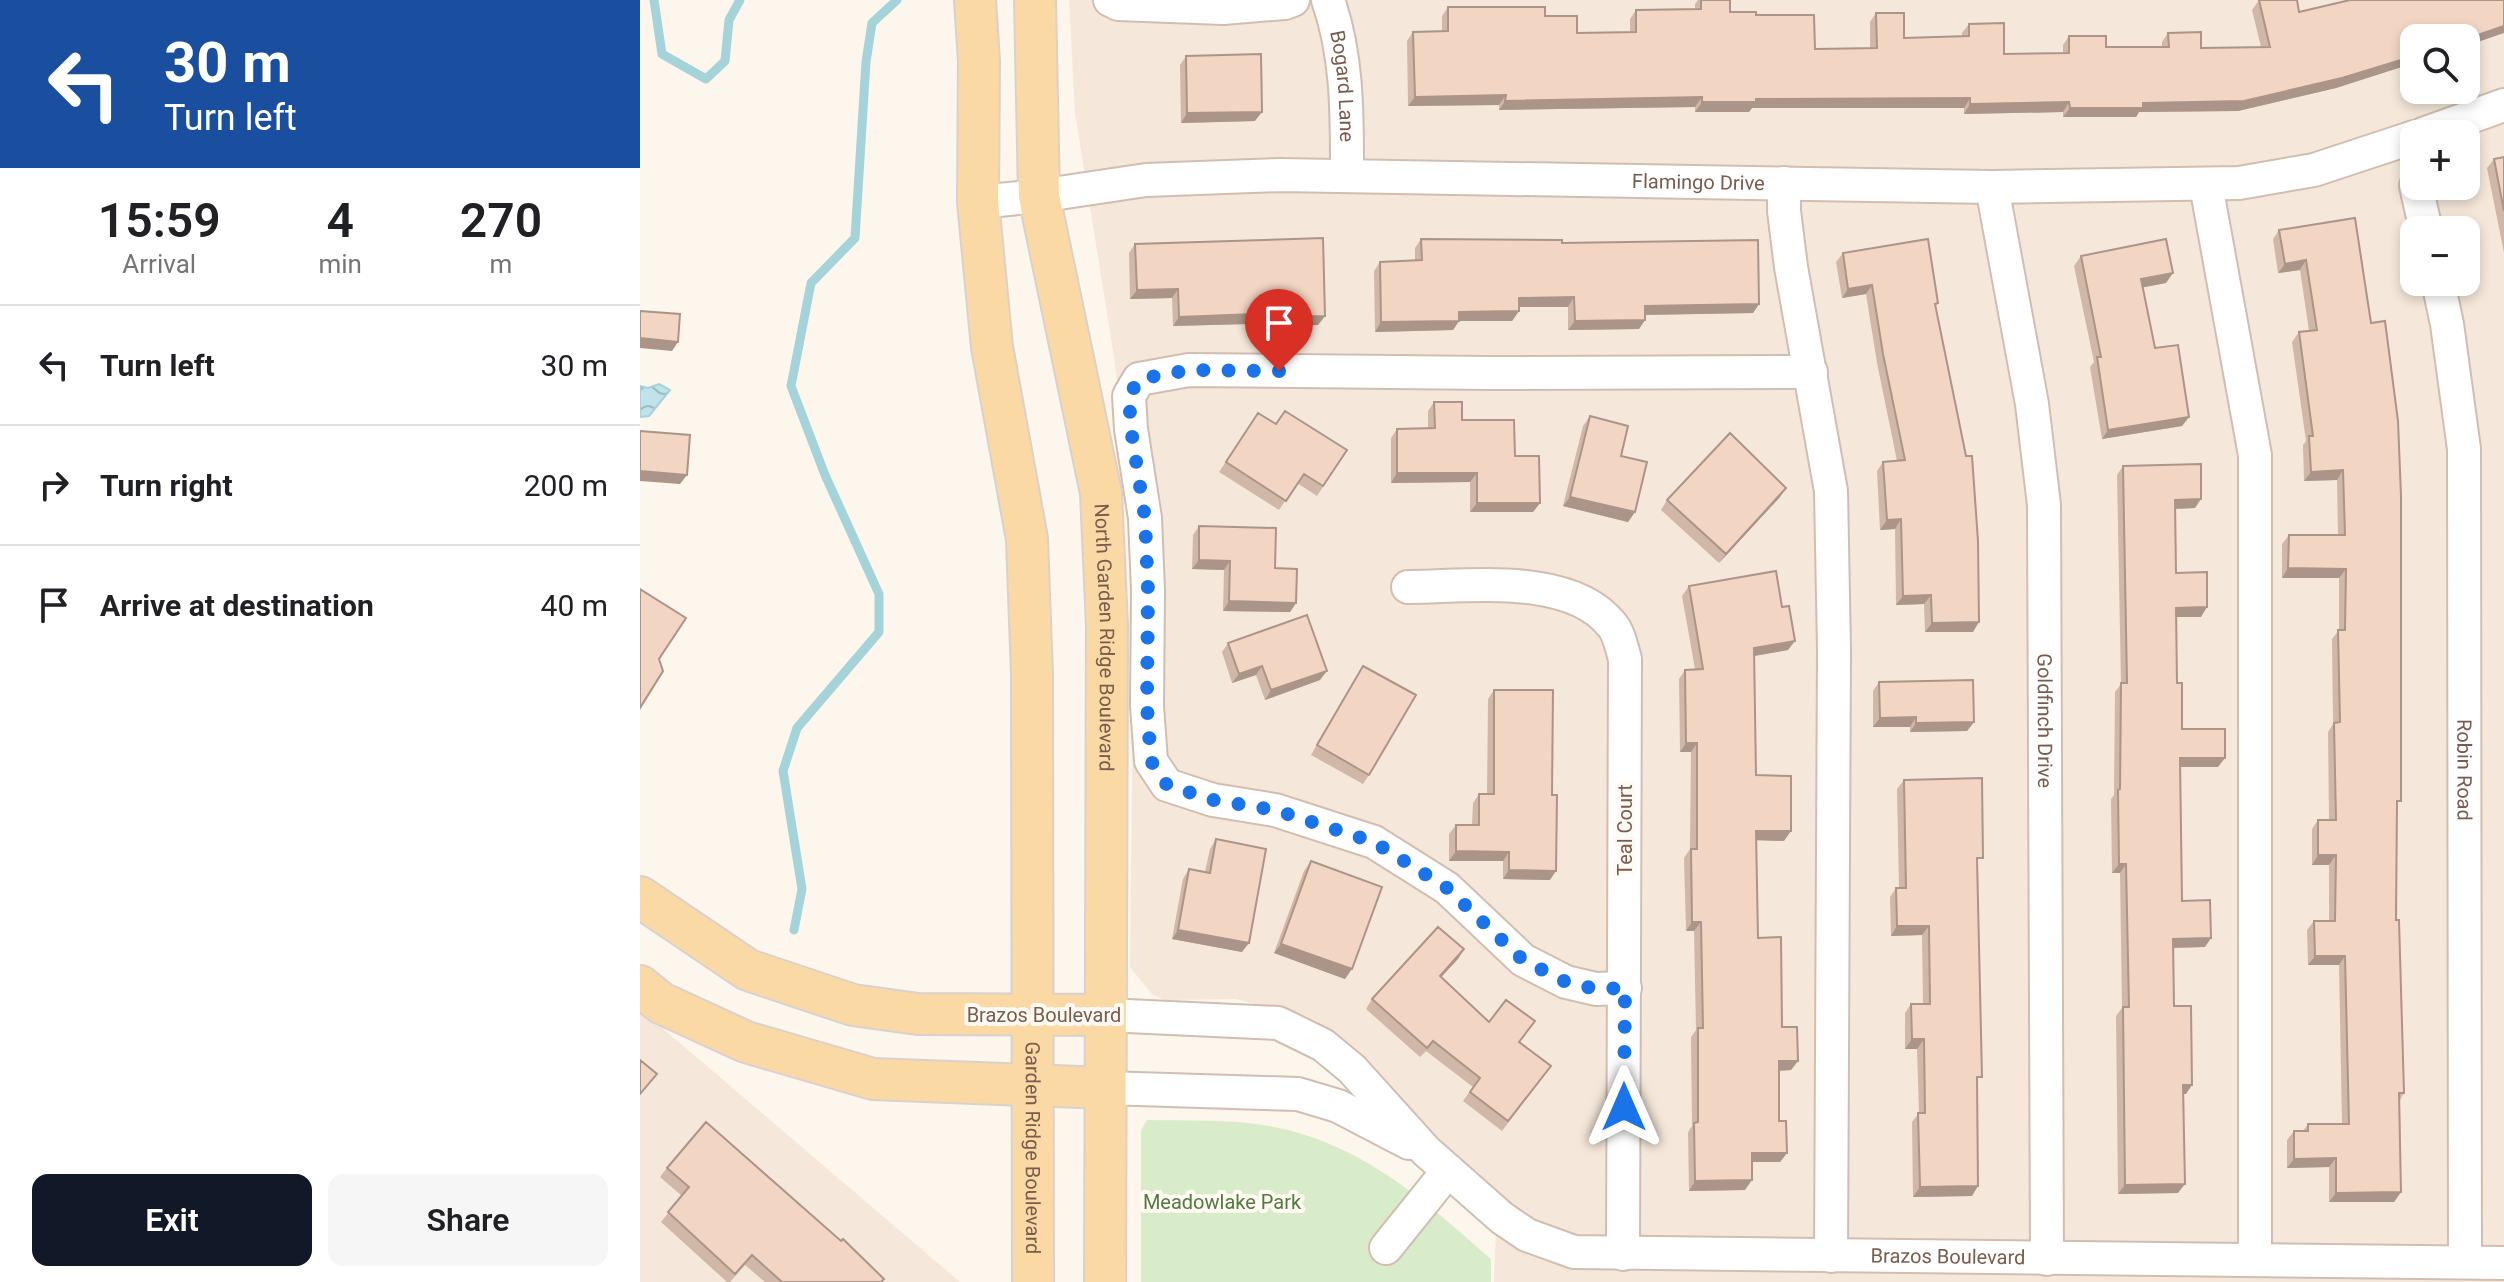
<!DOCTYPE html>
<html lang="en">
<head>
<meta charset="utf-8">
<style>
  body { margin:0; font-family:Roboto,sans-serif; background:#f6f6f6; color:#202124; height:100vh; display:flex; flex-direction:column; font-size:30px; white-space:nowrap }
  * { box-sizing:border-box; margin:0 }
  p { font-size:26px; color:#757577 }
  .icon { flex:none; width:44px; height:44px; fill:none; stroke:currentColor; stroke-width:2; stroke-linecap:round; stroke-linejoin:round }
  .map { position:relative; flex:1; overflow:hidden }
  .panel { display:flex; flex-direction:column; background:#fff; width:640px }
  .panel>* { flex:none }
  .top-card { background:#1a4fa0; color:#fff; overflow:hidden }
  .fabs { position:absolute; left:1760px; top:24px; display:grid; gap:16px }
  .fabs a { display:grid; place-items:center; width:80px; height:80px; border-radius:16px; background:#fff; box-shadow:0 4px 12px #0003; font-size:40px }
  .pin { position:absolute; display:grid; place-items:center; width:68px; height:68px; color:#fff; margin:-82px -34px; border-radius:50% 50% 50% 0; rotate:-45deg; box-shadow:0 0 8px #0007 }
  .pin .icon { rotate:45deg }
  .me { position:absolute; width:88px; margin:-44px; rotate:0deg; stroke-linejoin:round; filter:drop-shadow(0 0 6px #0008) }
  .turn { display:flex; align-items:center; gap:28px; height:168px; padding:0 32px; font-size:36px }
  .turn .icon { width:104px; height:104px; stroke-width:2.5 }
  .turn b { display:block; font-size:56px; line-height:68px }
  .eta { display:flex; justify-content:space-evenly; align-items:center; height:136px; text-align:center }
  .eta b { font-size:48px; font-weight:600; line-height:56px }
  .action { display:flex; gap:16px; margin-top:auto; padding:16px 32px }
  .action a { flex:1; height:92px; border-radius:16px; background:#111827; color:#fff; font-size:32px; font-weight:600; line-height:92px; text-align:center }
  .action a+a { background:#f6f6f6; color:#202124 }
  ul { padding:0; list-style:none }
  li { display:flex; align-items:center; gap:24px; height:120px; padding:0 32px; border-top:2px solid #e0e0e0 }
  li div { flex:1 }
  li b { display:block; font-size:30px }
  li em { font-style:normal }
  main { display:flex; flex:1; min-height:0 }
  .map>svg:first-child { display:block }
  .residential { fill:#f5e8da; fill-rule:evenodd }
  .park { fill:#d8ecc9 }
  .water { fill:url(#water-waves); stroke:#a5d3da; stroke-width:2 }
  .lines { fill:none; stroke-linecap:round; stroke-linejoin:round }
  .stream { stroke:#a5d3da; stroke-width:9 }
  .minor-casing { stroke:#d1beb0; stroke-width:36 }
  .major-casing { stroke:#dad1cd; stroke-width:44 }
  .minor { stroke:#fff; stroke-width:32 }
  .major { stroke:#fbd9a5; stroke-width:40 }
  .wall { fill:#d1b7a8 }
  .shaded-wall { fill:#aa9588 }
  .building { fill:#f3d5c3; stroke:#aa9588; stroke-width:2 }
  .route { stroke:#1a73e8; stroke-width:14; stroke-dasharray:0 25.2 }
  .labels { text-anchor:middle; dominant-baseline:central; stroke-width:8; stroke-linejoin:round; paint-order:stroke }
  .street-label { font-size:20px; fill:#7a5c4d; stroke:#fffaf3 }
  .park-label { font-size:20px; fill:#537a41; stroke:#fffaf3 }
</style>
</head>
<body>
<main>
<section class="panel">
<div class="top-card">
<div class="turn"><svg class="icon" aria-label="left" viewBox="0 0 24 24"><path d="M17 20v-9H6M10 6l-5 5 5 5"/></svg><div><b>30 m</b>Turn left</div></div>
</div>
<div class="eta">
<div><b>15:59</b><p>Arrival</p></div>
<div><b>4</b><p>min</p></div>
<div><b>270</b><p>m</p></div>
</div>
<ul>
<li><svg class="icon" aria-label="left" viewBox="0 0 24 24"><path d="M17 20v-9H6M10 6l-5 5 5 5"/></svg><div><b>Turn left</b></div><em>30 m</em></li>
<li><svg class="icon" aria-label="right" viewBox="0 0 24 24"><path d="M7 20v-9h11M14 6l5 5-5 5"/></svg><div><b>Turn right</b></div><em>200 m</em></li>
<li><svg class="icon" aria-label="arrive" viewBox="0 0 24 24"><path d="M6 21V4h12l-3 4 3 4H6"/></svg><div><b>Arrive at destination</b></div><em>40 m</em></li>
</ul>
<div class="action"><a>Exit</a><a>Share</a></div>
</section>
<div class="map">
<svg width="1864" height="1282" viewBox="0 0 1864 1282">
  <defs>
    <pattern id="water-waves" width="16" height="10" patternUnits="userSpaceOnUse" patternTransform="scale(2)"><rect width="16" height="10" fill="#bfe3e8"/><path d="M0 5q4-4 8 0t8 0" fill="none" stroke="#a0bbbe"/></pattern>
  </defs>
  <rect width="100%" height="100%" fill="#fdf6ec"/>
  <path class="residential" d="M429,0H1864V1282H854L857,1196L756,1099L642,1011L596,999L525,1000L512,994L490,967L495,523L474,357L435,113ZM1774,38H1826V90H1774ZM1774,134H1826V186H1774ZM1774,230H1826V282H1774Z
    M0,1009L320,1282H0Z"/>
  <path class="park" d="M507,1120C546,1121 586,1119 623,1125C718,1140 782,1198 851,1259V1282H501V1130Z"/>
  <path class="water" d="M19,384L30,390L9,416L0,417V386L8,388Z"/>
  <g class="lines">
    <path class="stream" d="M14,0L22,54L66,79L85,61L89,20L100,0
      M154,930L162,889L143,771L157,728L239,632V594L185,475L151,386L171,283L215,238L226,62L232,23L257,0"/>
    <g class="minor-casing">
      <g id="minor">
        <path d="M470,0L478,4L583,8L645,3L653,0"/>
        <path id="s1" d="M688,0C708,57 707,116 707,175"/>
        <path d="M1783,134L1864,105"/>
        <path d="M1144,183V211L1151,267L1191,491L1194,650L1191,1256"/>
        <path d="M1566,185L1615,455V1260"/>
        <path d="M1776,186L1786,230"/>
        <path id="s2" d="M1352,187L1392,404L1404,505L1407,1259"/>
        <path id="s3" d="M338,202L399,196L506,180L640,175L1352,187L1599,183L1674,170L1774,137"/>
        <path id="s4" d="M1798,282L1807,324L1824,449L1825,1262"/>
        <path d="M768,587C828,587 930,572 972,625C979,633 982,649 985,659L983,1254"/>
        <path d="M985,988L956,989L926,982L883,960L807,888L734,842L635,810L573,800L527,785L511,761L507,706L508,590L505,518L491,429L489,396L499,379L549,370L850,373L1171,372"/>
        <path id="s5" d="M466,1015L638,1023L683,1045L712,1069L786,1151L862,1218L887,1235L934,1252L1864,1263"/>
        <path d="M465,1088L658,1094L698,1106L769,1143"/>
        <path d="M746,1248L807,1172"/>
      </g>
    </g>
    <g class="major-casing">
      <g id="major">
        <path id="s6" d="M335,0L339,61L338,202L352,347L387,539L392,675L393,1282"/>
        <path id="s7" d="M395,0L399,196L461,493L467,625L465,1282"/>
        <path d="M0,897L108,970L213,1005L278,1014L466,1015"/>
        <path d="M0,986L21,1003L106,1042L233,1079L465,1088"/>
      </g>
    </g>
    <use href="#minor" class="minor"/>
    <use href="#major" class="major"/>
  </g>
  <path class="wall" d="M1058,0H1090V12L1116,15L1175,49L1230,48V22L1236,13L1264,38L1322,37V33L1329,24L1364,54L1423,53V45L1429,36L1466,47H1522V42L1528,33L1561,48L1621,47L1612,10L1619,0L1659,12L1774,38V63L1696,88L1598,111L1499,112L1496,117H1423V112L1324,114V108H1112L1109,112H1055V107L859,110V105L768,106L767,41L773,32L802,31V16L808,7L905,16L937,33L990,32V19L996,10L1055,9V4Z
    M546,56L615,121L541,123L540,65Z
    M1864,157V253L1847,168L1854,159Z
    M1715,218L1757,808L1756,920L1764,1093L1760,1100L1761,1192L1754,1202H1689V1167L1647,1168V1140L1654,1131H1663L1668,1124H1702L1699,965H1668L1667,930L1674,921H1689V865H1672V829L1678,820H1689L1688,732L1693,724L1692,639L1699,630V578H1642V544L1649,535H1698L1697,480L1664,481L1663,445L1666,441L1652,342L1659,332L1669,331L1660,270L1638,273L1633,239L1639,230Z
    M781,239L922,243L1119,304L1113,313L1005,315V320L999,329L928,330V307H879V311L872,321H819L813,330L735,332L734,271L740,262L775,260V248Z
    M495,244L685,316L678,325L608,327V324L533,326L532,298L490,299L489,253Z
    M1203,253L1298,303L1295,307L1333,632H1285L1284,604L1256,605L1255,529L1240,530L1237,471L1243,462L1257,461L1237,363L1226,294L1202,298L1196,262Z
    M1441,256L1526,283L1503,287L1515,348L1549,417L1542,426L1462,439L1450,367L1454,362L1434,266Z
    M794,402L875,456L900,503L893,512H830V482L751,483V438L757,429L788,428V411Z
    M618,413L636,424L707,450L677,496L657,483L639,510L579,472Z
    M950,416L981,456L995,512L988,522L923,506L943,426Z
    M1483,466L1555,508L1535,509L1536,573L1561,617H1536L1537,683L1542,729L1578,767H1540L1542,901L1565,947L1533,948L1534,1006L1546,1094H1543L1538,1193L1478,1194L1476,1016L1482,1008L1480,873H1472L1471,799L1474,795L1475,692L1481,684L1477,475Z
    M1140,497L1079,563L1021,510L1027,500Z
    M559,526L635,568L656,603L650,612L583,611L584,570L552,569L553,535Z
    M1049,586L1148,650L1114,656L1116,775L1144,841L1116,840L1118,938L1142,1027L1158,1061L1151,1070L1139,1071V1121L1147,1153L1140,1162H1112L1105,1190L1049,1191L1048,1132L1052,1126L1051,1037L1056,1030L1054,931H1046L1044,858L1050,849L1051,752H1040L1039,679L1045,670L1055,669L1042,596Z
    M588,643L680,680L625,700L616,675L592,683L582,652Z
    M723,666L729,775L723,784L671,755Z
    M1239,682L1334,722L1327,731L1270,732V727H1233V691Z
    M854,690L910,880L863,879V861H809V834L816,825H832L833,803L839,794H847L848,699Z
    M1264,780L1338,866L1337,1085L1332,1196L1273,1197L1272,1122L1279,1113L1277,1049H1265V1013L1271,1004H1283L1282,935L1251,936L1250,897L1256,888H1259L1257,789Z
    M576,839L602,952L532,939L543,879L549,869L565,872L570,849Z
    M671,861L705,979L634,953L664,871Z
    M824,949L801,977L849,1022L880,1042L911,1066L862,1131L823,1101L833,1087L786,1051L780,1057L726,1009L732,999Z
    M27,1168L201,1241L244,1279L242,1282H125L105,1265L90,1282H87L21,1222L42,1196L20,1177Z"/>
  <path class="shaded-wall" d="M1864,26V33L1826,46V39Z
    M1774,56V63L1696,88L1598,111L1499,112L1496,117H1423L1430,108L1503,103Z
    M866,95L859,105L768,106L775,97Z
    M1062,97L1055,107L859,110L865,101Z
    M1330,98L1324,108H1112L1109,112H1055L1062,102L1116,99Z
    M1429,102L1423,112L1324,114L1330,104Z
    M622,112L615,121L541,123L547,113Z
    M1666,260L1660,270L1638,273L1645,264Z
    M1533,273L1526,283L1495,289L1501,279Z
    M1232,285L1226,294L1202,298L1208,289Z
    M538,289L532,298L490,299L497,290Z
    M934,297L928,307H872L879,298Z
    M1119,304L1113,313L999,315L1005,306Z
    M879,311L872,321H813L819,312Z
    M614,314L608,324L533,326L539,317Z
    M685,316L678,325L608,327L614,317Z
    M1005,320L999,329L928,330L935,321Z
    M819,321L813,330L735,332L741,322Z
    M0,338L38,342L32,351L0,348Z
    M1549,417L1542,426L1462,439L1468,430Z
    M1703,470L1697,480L1664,481L1671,472Z
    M0,471L47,475L40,484L0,481Z
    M757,473H837L830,482L751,483Z
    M1146,488L1140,497L1079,563L1086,554Z
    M930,497L995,512L988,522L923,506Z
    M1561,499L1555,508L1529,509L1535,500Z
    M837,503H900L893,512H830Z
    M1261,519L1255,529L1240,530L1247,520Z
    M559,560L590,561L584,570L552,569Z
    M1648,568L1706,569L1699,578H1642Z
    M1291,595L1284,604L1256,605L1263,596Z
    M589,601L656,603L650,612L583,611Z
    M1567,607L1561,617H1529L1536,608Z
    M1339,622L1333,632H1285L1292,623Z
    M1155,641L1148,650L1108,657L1114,648Z
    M622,666L616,675L592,683L599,674Z
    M687,671L680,680L625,700L631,690Z
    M1276,717L1270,727H1233L1240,718Z
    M1334,722L1327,731L1270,732L1276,723Z
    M1046,743H1057L1051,752H1040Z
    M1540,758H1585L1578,767H1533Z
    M1116,831H1151L1144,841L1110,840Z
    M816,851L869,852L863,861H809Z
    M1678,855H1696L1689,865H1672Z
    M1479,864H1486L1480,873H1472Z
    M869,870L916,871L910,880L863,879Z
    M1052,922H1061L1054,931H1046Z
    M1257,926H1289L1282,935L1251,936Z
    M538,930L609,943L602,952L532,939Z
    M1571,938L1565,947L1526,948L1533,939Z
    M641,944L712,969L705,979L634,953Z
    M824,949L818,959L793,986L800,976Z
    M1675,956H1705L1699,965H1668Z
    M1272,1039H1284L1277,1049H1265Z
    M1139,1061H1158L1151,1070L1132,1071Z
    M1543,1085H1552L1546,1094H1537Z
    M1112,1153H1147L1140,1162H1105Z
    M1696,1158L1689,1167L1647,1168L1654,1159Z
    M1112,1180L1105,1190L1049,1191L1055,1181Z
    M1545,1184L1538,1193L1478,1194L1485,1185Z
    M1338,1186L1332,1196L1273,1197L1280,1187Z
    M1761,1192L1754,1202H1689L1696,1193Z"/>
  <path class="building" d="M1061,0H1090V12H1116V15H1174L1175,49L1237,48L1236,13H1264V38L1329,36V24L1364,23V54L1429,53V36H1466V47H1529L1528,33L1561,32V48L1630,47L1619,0H1657L1659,12L1710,0H1864V26L1826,39V38H1774V56L1702,78L1604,101L1503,103V108H1430L1429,102L1330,104V98L1116,99V102H1062V97L865,101L866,95L775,97L773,32L808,31V7H905V16H937V33L996,32V10L1061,9Z
    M621,54L622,112L547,113L546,56Z
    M1864,157V211L1854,159Z
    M1715,218L1731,323L1745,321L1758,421L1761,496V801H1757L1756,920H1759L1764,1093H1759L1761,1192L1696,1193V1158L1654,1159V1131H1668V1124H1709L1705,956H1675L1674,921H1695L1696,855H1678V820H1696L1694,723L1700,722L1698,630H1705L1706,569L1648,568L1649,535H1705L1703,470L1671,472L1669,436H1673L1659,332L1677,330L1666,260L1645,264L1639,230Z
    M683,238L685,316L614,317V314L539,317L538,289L497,290L495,244Z
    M781,239L922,240V243L1118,240L1119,304L1005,306V320L935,321L934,297L879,298V311L819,312V321L741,322L740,262L782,260Z
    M1288,239L1298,303L1295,304L1326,456H1332L1338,541L1339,622L1292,623L1291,595L1263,596L1261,519L1247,520L1243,462L1265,460L1243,354L1232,285L1208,289L1203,253Z
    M1526,239L1533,273L1501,279L1515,348L1538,345L1549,417L1468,430L1457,357H1461L1441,256Z
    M0,311L40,314L38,342L0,338Z
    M794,402H822V420H874L875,456H899L900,503H837V473H757V429L795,428Z
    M645,411L707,450L683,486L664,474L646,501L586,462L618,413L636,424Z
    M950,416L988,426L981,456L1007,462L995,512L930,497Z
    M0,431L50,435L47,475L0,471Z
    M1090,433L1146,488L1086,554L1027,500Z
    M1561,464V499L1535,500L1536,573L1567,572V607L1536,608L1537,683H1542V729H1585V758H1540L1542,901L1570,900L1571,938L1533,939L1534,1006H1551L1552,1085H1543L1545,1184L1485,1185L1483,1007H1489L1486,864H1479L1478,790L1480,789L1481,683H1487L1483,466Z
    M559,526L636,528L635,568L657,569L656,603L589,601L590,561L559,560Z
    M1136,571L1142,607L1149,606L1155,641L1114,648L1116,775L1151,776V831H1116L1118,938L1141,937L1142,1027H1157L1158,1061H1139V1121H1146L1147,1153H1112V1180L1055,1181L1054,1123L1058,1122V1028H1063L1061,922H1052L1051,849H1057V743H1046L1045,670L1063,669L1049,586Z
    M0,589L46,618L19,659L23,671L0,708Z
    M667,615L687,671L631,690L622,666L599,674L588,643Z
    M723,666L776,695L729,775L677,745Z
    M1333,680L1334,722L1276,723V717L1240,718L1239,682Z
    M854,690H913L912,795H917L916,871L869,870V852L816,851V825H839V794H854Z
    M1342,778L1343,858H1337L1342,1077H1337L1338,1186L1280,1187L1278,1113H1285L1284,1039H1272L1271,1004H1290L1289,926H1257L1256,888H1266L1264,780Z
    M576,839L626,849L609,943L538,930L549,869L570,873Z
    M671,861L742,887L712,969L641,944Z
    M798,927L824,949L800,976L849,1022L866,1000L895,1021L879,1042L911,1066L868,1121L830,1092L840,1078L793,1041L787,1048L732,999Z
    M0,1060L17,1074L0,1094Z
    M66,1122L201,1241L203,1239L244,1279L241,1282H142L112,1255L95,1274L28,1212L49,1187L27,1168Z"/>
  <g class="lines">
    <path class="route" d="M639,371L549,370L499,379L489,396L491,429L505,518L508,590L507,706L511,761L527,785L573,800L635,810L734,842L807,888L883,960L926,982L956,989L985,988L984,1107"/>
  </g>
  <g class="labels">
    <g class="street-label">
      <text stroke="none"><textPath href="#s1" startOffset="88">Bogard Lane</textPath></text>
      <text stroke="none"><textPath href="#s3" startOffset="722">Flamingo Drive</textPath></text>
      <text stroke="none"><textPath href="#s7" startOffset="644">North Garden Ridge Boulevard</textPath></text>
      <text stroke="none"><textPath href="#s2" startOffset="538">Goldfinch Drive</textPath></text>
      <text stroke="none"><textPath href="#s4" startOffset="490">Robin Road</textPath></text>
      <text transform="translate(985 830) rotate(-90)">Teal Court</text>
      <text x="404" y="1015">Brazos Boulevard</text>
      <text stroke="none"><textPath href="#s6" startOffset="1152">Garden Ridge Boulevard</textPath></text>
      <text stroke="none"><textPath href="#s5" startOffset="926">Brazos Boulevard</textPath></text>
    </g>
    <g class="park-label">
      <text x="582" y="1202">Meadowlake Park</text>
    </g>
  </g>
</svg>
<div class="fabs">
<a><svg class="icon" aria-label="search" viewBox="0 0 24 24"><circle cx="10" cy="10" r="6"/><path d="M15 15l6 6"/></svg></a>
<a>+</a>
<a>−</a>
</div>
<div class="pin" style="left:639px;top:371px;background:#d93025"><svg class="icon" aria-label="arrive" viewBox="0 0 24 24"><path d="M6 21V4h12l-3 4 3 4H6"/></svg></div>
<svg class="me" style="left:984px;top:1107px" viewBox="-20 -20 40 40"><path d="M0-17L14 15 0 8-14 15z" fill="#1a73e8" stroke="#fff" stroke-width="4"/></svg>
</div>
</main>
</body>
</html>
